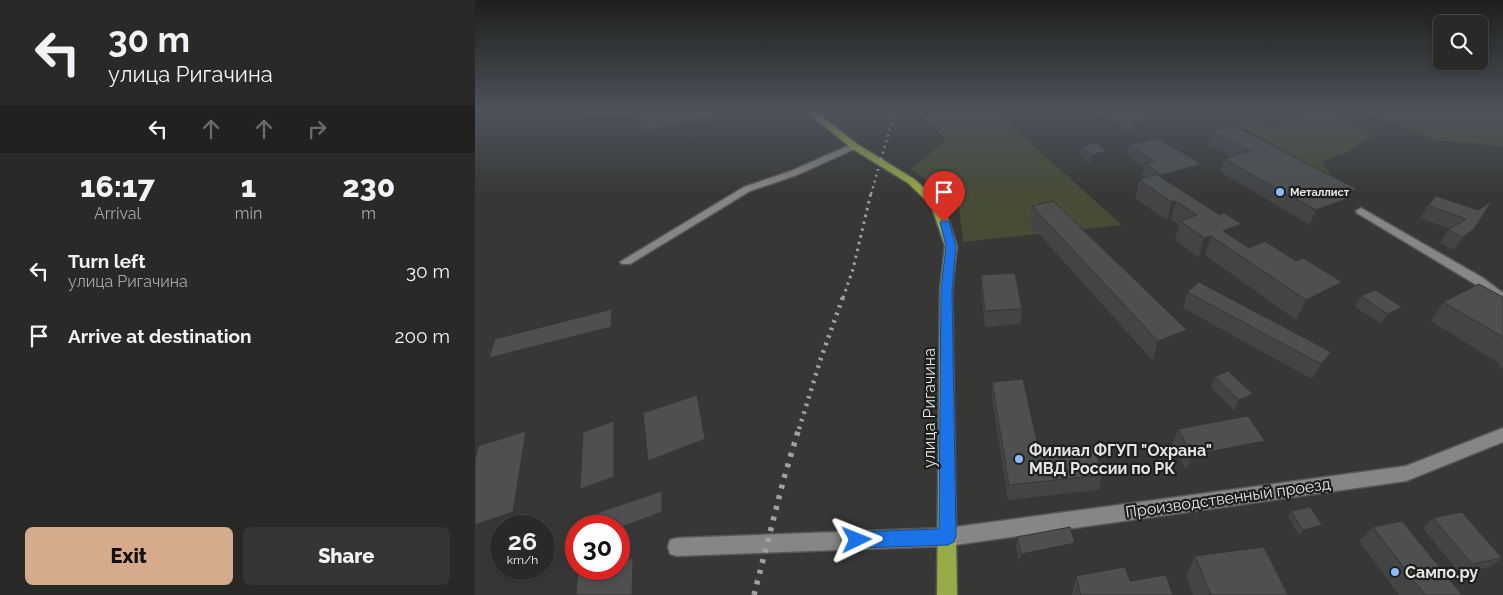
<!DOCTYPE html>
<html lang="en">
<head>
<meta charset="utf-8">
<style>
  body { margin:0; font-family:Raleway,sans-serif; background:#353634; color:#f1f3f6; height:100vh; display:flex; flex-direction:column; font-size:19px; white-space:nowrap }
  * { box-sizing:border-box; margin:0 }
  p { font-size:16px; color:#a5a7a8 }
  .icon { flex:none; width:28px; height:28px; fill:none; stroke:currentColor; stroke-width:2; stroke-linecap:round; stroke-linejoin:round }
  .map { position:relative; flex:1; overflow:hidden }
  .details { display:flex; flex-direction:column; background:#292a28; width:475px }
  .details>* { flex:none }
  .top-card { background:#292a28; color:#f1f3f6; overflow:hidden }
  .fabs { position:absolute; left:958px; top:15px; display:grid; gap:10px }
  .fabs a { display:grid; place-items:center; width:55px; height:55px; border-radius:8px; background:#292a28; box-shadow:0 2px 8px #0003,0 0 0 1px #454645; font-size:25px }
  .speed { position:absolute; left:15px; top:515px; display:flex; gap:10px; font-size:25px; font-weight:700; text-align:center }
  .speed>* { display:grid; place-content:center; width:65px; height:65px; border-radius:50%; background:#292a28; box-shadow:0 2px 8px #0003,0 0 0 1px #454645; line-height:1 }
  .speed small { font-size:12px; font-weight:400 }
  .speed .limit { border:8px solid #d22; background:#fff; color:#111 }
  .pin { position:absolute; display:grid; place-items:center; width:42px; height:42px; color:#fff; margin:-51px -21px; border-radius:50% 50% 50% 0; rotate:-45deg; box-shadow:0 0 5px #0007 }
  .pin .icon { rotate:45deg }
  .me { position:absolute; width:55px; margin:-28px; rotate:88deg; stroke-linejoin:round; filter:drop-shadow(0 0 4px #0008) }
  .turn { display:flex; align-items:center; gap:18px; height:105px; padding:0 25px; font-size:22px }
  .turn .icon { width:65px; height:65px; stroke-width:2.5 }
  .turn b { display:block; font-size:35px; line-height:42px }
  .lanes { display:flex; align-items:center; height:48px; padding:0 25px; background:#0003; justify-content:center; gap:25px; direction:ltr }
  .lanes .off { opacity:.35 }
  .eta { display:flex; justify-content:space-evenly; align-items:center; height:85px; text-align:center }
  .eta b { font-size:30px; font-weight:800; line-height:35px }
  .action { display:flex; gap:10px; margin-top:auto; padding:10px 25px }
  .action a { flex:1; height:58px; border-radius:8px; background:#d6ab8b; color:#111; font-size:20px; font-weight:800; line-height:58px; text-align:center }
  .action a+a { background:#353634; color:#f1f3f6 }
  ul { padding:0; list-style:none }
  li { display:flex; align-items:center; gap:15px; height:65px; padding:0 25px }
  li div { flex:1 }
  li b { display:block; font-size:19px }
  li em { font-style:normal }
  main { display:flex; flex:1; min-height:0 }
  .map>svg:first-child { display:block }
  .green { fill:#464c36 }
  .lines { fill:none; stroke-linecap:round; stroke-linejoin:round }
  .minor-casing { stroke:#565655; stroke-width:3 }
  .major-casing { stroke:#565655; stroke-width:3 }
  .minor { fill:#868784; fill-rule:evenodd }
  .major { fill:#97ab46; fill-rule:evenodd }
  .rail-far3 { stroke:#a2a2a1; stroke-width:2.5; stroke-dasharray:2 4; stroke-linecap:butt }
  .rail-far2 { stroke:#a2a2a1; stroke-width:3; stroke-dasharray:2.5 4.5; stroke-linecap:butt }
  .rail-far1 { stroke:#a2a2a1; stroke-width:4.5; stroke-dasharray:2.5 5.5; stroke-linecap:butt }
  .rail { stroke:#a2a2a1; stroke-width:5.5; stroke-dasharray:4 7; stroke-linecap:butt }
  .wall { fill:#424446 }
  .shaded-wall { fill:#363739 }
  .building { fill:#4d4f51; stroke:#363739 }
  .route { fill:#1a73e8; stroke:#114b97 }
  .poi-dot { fill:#8bb9fc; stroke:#1f1f1e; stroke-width:2 }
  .labels { text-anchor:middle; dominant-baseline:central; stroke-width:4.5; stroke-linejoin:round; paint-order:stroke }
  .far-poi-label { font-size:11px; font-weight:bold; fill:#e5e5e4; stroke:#1f1f1e; text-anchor:start }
  .near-street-label { font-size:16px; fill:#e5e5e4; stroke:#1f1f1e }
  .near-poi-label { font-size:16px; font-weight:bold; fill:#e5e5e4; stroke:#1f1f1e; text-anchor:start }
</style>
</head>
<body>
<main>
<section class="details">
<div class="top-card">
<div class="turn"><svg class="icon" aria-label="left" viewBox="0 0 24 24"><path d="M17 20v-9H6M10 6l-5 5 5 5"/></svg><div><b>30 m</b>улица Ригачина</div></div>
<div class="lanes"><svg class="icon" aria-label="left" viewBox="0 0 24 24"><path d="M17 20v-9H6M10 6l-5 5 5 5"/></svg><svg class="icon off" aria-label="ahead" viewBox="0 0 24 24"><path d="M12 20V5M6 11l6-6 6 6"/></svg><svg class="icon off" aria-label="ahead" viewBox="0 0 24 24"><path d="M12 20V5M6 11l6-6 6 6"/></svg><svg class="icon off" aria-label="right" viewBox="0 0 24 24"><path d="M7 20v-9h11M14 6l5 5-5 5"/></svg></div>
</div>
<div class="eta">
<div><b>16:17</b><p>Arrival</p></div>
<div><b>1</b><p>min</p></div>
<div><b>230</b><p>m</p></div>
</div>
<ul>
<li><svg class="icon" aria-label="left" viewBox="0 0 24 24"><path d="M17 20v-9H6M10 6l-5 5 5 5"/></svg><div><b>Turn left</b><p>улица Ригачина</p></div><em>30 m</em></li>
<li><svg class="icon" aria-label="arrive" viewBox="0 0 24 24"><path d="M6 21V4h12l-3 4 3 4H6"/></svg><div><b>Arrive at destination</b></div><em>200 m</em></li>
</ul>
<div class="action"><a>Exit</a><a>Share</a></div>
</section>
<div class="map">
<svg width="1028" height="595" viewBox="0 0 1028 595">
  <rect width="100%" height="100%" fill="#373835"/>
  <path class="green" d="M442,111H520L647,225L488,242L484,207L436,169L471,140Z
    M835,111H846L900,135L872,152L847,162L859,179L757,121C784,124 813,132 835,111Z
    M889,111H1028V146L960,140Z"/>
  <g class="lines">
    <g class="minor-casing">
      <path id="minor" d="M379,143L383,146L382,148L322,175L275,191L155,264H147L145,262L269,187L316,171Z
        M886,208L1008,278L1028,293V303L1024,302L1000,284L882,213L881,211Z
        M1028,428V442L931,481L473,546L202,556L195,554L193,547L195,540L202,538L473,528L931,466Z"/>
    </g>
    <g class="major-casing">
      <path id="major" d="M331,111H340L382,144L439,179L465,202L474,222L482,246L477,290L482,595H462L465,290L470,246L456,205L433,183L376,148Z"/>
    </g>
    <use href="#minor" class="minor"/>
    <use href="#major" class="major"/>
    <path class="rail-far3" d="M396,194L420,111"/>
    <path class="rail-far2" d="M368,298L378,269L396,193"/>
    <path class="rail-far1" d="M324,429L346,358L368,297"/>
    <path class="rail" d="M279,595L309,478L324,428"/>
  </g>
  <path class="wall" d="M66,111H239L242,116L247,132L175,148L162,115L70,119Z
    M620,111H661L670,131L656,134Z
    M737,131L882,189L876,203L871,204L867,212L835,225L745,172L749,159L756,157L733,144Z
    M654,145L723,176L696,184L745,215L767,224L761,240L857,302L821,320L730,255L724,258L700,240L704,225L696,220L692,221L660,198L664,180L670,178L667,176L669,168L652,156Z
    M606,147L631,160L615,164L605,156Z
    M953,205L1003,210L990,242L979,250L965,243L973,230L975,229L945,218Z
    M557,206L712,330L706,350L678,361L556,225Z
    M506,275L547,309L546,324L510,327L506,290Z
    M712,292L856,352L847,368L837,379L708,308Z
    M886,296L927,307L921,317L906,324L880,307Z
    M1028,297V369L1023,366L1025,364L956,321L968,302Z
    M740,377L773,405L759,411L736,387Z
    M517,382L564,451L627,475L624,490L533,500L517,397Z
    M703,429L781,456L711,470L697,444Z
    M816,511L843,530L824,535L813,516Z
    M958,518L1027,558L1015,567L985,574L948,528Z
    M898,527L987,595H924L884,541Z
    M542,537L598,552L545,563L541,547Z
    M720,556L813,595H718L711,575Z
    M601,576L655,581L698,595H597Z"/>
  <path class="shaded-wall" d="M242,116L247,132L175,148L168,131Z
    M673,118L670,131L656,134L658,122Z
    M632,151L631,160L615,164L617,155Z
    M726,164L723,176L684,187L687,175Z
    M882,189L876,203L871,204L867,212L835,225L841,210L867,194Z
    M701,201L696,220L692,221L697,202Z
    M767,224L760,243L748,231Z
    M999,229L990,242L979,250L988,237Z
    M736,236L730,255L724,258L729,238Z
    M867,282L857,302L821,320L831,300Z
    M927,307L921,317L906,324L913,314Z
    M137,309L146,325L145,342L27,374L14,358Z
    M712,330L706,350L678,361L683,341Z
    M856,352L847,368L837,379L846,364Z
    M778,394L773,405L759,411L764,400Z
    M222,395L230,410L239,454L183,476L173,461Z
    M139,421L150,437L151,492L118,504L105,489Z
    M51,431L65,447L54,526H26V536L0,546V524Z
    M790,441L781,456L711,470L717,455Z
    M187,491L198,506V527L159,541V559L170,572L171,595H157L146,562L147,527Z
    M847,525L843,530L824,535L828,530Z
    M600,543L598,552L545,563L546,554Z"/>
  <path class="building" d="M161,111H239L242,116L168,131Z
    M641,111H661L673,118L658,122Z
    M759,126L882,189L867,194L874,198L841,210L749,159L775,151L737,131Z
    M683,138L726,164L687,175L670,164L679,161L654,145Z
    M621,143L632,151L617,155L606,147Z
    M681,174L745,215L749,213L767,224L748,231L774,248L790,241L821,261L828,258L867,282L831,300L736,236L729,238L705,221L722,215L701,201L697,202L664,180Z
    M961,196L1003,210L1017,201L999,229L988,237L973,230L991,219L953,205Z
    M578,201L712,330L683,341L557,206Z
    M540,273L547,309L510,311L506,275Z
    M724,282L856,352L846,364L712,292Z
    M1004,284L1028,297V337L968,302Z
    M900,290L927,307L913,314L886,296Z
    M137,309L136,327L14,358L20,339Z
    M753,371L778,394L764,400L740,377Z
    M548,379L564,451L619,446L627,475L534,485L517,382Z
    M222,395L230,439L173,461L168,413Z
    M773,416L790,441L717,455L703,429Z
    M139,421V477L105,489L108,432Z
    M51,431L38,512L0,525V460L3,446Z
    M187,491V512L147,527L146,562L158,558L157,595H101L103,569H144V526H107V518Z
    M835,507L847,525L828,530L816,511Z
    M987,512L1027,558L997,564L958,518Z
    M927,521L987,595H950L898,527Z
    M595,527L600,543L546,554L542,537Z
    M789,547L813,595H736L720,556Z
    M650,567L655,581L691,575L698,595H606L601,576Z"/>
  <linearGradient id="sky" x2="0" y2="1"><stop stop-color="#1e1f1d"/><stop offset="0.57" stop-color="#4d535c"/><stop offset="1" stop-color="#4d535c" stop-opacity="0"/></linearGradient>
  <rect width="1028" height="195" fill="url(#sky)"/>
  <path class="route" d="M469,219L474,222L481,246L477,290L481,536L479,542L473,545L382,548L376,546L374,540L376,534L382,532L464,529L466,290L471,246L465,222Z"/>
  <g class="poi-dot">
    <circle cx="805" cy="192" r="5"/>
    <circle cx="544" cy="459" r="5"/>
    <circle cx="920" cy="572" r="5"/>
  </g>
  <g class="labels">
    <g class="far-poi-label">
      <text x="815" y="192">Металлист</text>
    </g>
    <g class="near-street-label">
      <text transform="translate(454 408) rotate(-90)">улица Ригачина</text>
      <text transform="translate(753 498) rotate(-8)">Производственный проезд</text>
    </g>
    <g class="near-poi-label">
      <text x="554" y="450">Филиал ФГУП "Охрана"<tspan x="554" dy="18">МВД России по РК</tspan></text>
      <text x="930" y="572">Сампо.ру</text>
    </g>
  </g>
</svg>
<div class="fabs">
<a><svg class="icon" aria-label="search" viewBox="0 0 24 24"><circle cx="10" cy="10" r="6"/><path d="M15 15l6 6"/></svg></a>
</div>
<div class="speed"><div>26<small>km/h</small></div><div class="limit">30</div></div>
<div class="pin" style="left:469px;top:222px;background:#d93025"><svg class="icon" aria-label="arrive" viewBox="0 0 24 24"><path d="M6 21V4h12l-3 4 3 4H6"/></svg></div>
<svg class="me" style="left:382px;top:540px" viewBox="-20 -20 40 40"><path d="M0-17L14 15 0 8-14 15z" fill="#1a73e8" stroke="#fff" stroke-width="4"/></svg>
</div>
</main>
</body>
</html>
